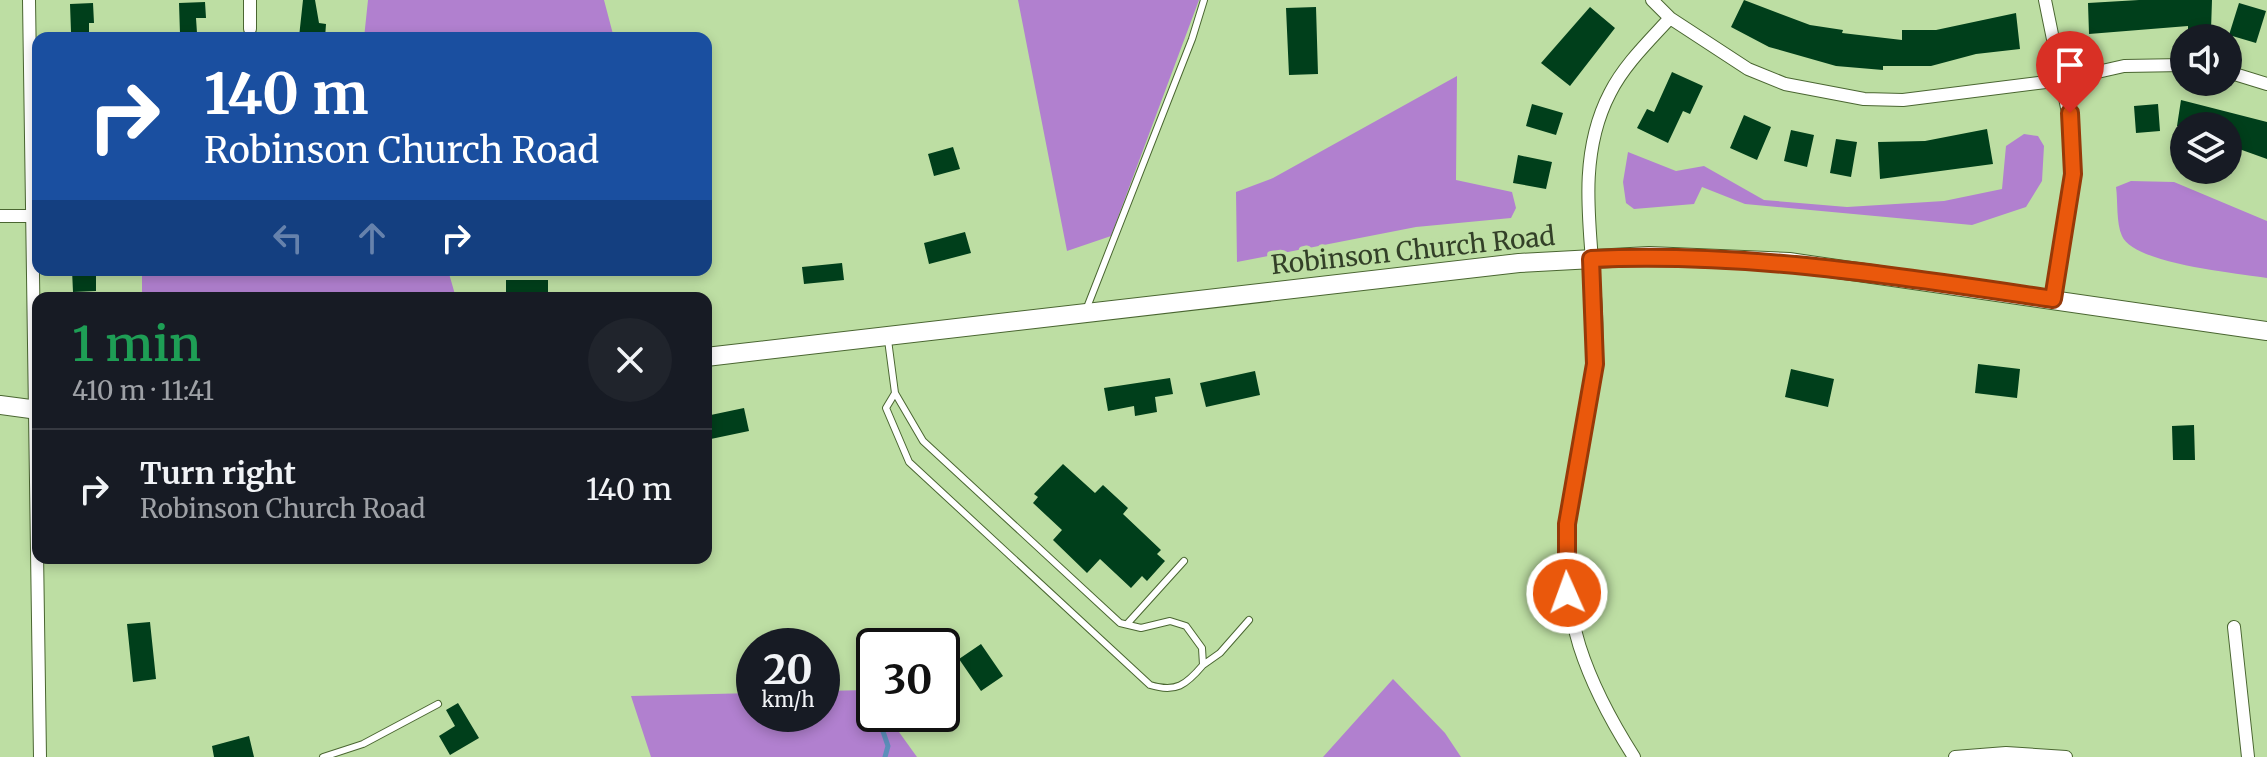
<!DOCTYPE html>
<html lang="en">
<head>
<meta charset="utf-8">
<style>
  body { margin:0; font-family:Merriweather,serif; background:#20242c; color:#f1f3f6; height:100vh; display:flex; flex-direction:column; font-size:30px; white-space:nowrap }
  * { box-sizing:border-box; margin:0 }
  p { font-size:26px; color:#9ea1a6 }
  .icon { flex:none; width:44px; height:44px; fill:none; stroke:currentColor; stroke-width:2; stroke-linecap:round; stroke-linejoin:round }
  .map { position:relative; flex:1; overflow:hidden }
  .side { position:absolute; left:32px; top:292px; width:680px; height:272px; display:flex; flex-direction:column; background:#171b24; border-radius:16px; box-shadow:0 4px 12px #0003 }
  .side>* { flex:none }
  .hud { position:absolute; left:32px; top:32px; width:680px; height:244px; border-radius:16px; box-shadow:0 4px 12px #0003; background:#1a4fa0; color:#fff; overflow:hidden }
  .controls { position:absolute; left:2170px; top:24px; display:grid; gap:16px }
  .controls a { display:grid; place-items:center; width:72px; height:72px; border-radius:50%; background:#171b24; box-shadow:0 4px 12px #0003; font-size:40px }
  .speed { position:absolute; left:736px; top:628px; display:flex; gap:16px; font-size:40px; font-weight:700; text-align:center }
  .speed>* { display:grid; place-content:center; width:104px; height:104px; border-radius:50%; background:#171b24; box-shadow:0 4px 12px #0003; line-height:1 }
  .speed small { font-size:20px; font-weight:400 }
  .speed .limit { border:4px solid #111; border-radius:12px; background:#fff; color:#111 }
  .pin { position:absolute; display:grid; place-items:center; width:68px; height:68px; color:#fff; margin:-82px -34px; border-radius:50% 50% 50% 0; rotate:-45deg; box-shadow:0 0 8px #0007 }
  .pin .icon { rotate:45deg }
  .me { position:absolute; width:88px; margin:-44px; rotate:358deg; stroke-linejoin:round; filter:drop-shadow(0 0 6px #0008) }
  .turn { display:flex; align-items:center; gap:28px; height:168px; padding:0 40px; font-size:36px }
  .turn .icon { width:104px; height:104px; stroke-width:2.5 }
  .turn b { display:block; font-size:56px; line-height:68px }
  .lanes { display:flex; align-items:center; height:76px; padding:0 40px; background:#0003; justify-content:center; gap:40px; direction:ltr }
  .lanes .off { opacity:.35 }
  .round { display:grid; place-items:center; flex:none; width:84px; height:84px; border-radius:42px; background:#20242c }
  .summary { display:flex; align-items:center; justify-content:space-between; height:136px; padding:0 40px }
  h1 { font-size:48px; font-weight:600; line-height:60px; color:#1e9e55 }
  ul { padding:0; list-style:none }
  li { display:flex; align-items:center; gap:24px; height:120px; padding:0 40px; border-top:2px solid #363941 }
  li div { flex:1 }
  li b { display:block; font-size:30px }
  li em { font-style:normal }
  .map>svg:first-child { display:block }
  .forest { fill:#b180cf }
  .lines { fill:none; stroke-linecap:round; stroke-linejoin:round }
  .stream { stroke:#5c8eba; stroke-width:5 }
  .building { fill:#003f1b }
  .lane-casing { stroke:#4a6631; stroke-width:8 }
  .street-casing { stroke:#4a6631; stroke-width:14 }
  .secondary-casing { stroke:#4a6631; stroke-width:20 }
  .lane { stroke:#fff; stroke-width:6 }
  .street { stroke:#fff; stroke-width:12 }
  .secondary { stroke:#fff; stroke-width:18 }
  .route-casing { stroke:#983908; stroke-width:20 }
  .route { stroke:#ea580c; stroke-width:14 }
  .labels { text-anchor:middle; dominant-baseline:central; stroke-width:8; stroke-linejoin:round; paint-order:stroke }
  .street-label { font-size:26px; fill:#334028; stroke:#bddea3 }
</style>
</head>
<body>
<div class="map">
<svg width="2267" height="757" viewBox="0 0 2267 757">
  <rect width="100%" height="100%" fill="#bddea3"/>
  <path class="forest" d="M368,0H604L614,38H364Z
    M1018,0H1199L1111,236L1067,251Z
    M1457,76L1456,180L1512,192L1516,208L1511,218L1416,227L1237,262L1236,192L1273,178Z
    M2024,134L2038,136L2044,146L2042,181L2026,207L1972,225L1745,204L1702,187L1694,204L1634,209L1626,203L1623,182L1628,152L1676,171L1704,166L1764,200L1847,207L1944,201L2002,189L2006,146Z
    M2131,181L2174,182L2267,221V278C2237,273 2134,264 2122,236C2116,223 2118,201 2116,187Z
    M142,270H448L456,298H142Z
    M1393,679L1445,733L1461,757H1323Z
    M868,690L874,698V714H886L917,757H651L631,696L754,693V714H822V691Z"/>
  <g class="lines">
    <path class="stream" d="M877,714L888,746L885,757"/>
  </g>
  <path class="building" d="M303,0H315L319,23L326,24L325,38L299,37Z
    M1744,0L1810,25L1843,30L1842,33L1902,40V30H1936L2016,13L2020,49L1976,54L1931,66H1883V70L1836,66L1769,47L1731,27Z
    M2139,0H2212L2211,30H2188V26L2089,34L2088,3Z
    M205,2L206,18H196L197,33L180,34L179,3Z
    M93,3L94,23H89V32H71L70,4Z
    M2239,3L2266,11L2256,43L2229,35Z
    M1316,7L1318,74L1289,75L1286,8Z
    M1590,7L1615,28L1570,86L1541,63Z
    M1672,72L1703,86L1690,114L1683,111L1668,143L1637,128L1647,109L1654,112Z
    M2181,100L2267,122V159L2228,145V126H2177Z
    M1532,104L1563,113L1556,135L1526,126Z
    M2158,104L2160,131L2136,133L2134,106Z
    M1744,115L1771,127L1757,160L1730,148Z
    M1987,129L1993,164L1880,179L1878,142L1925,141Z
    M1791,130L1814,135L1807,167L1784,161Z
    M1836,139L1857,142L1851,177L1830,173Z
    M953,147L960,169L934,176L928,154Z
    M1518,155L1552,162L1546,189L1513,183Z
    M965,232L971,253L929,264L924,243Z
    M842,263L844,280L804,284L802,267Z
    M72,270H96V291L73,292Z
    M506,280H548V298H506Z
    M1978,364L2020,369L2017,398L1975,393Z
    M1791,369L1834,379L1828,407L1785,397Z
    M1255,371L1260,395L1206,407L1200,383Z
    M1170,378L1173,394L1155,397L1157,412L1135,416L1134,406L1108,411L1104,388Z
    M744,408L749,431L706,440V416Z
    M2194,425L2195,460H2173L2172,426Z
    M1063,464L1095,493L1103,485L1128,508L1123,514L1161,550L1157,554L1165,561L1147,581L1142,576L1131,588L1100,559L1087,573L1053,540L1062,530L1033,503L1038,497L1034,494Z
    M150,622L156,679L133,682L127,624Z
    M981,644L1003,676L981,691L959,659Z
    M458,703L479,738L450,755L439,736L455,726L446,710Z
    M249,736L254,757H214L212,746Z"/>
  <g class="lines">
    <g class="lane-casing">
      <path id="lane" d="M1086,310L1192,39L1204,0
        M888,340L895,393L923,441L1120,623L1141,628L1170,621L1186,626L1202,648L1203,665C1186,685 1176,693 1150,685L909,462L886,408L895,393
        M1127,624L1184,561
        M1203,665L1220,653L1249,620
        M323,757L363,744L438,704"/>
    </g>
    <g class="street-casing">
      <path id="street" d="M29,0L40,757
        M250,0V29
        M1652,0L1670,18L1748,69L1785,84L1864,99L1903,100L2062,80L2124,66L2184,65
        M2045,0L2074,142L2073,174L2053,299
        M2228,72L2267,84
        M0,216H33
        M2234,627L2248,757
        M1634,757C1588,685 1557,611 1567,524C1573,470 1590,417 1595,363C1604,275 1566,177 1610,93C1624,65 1649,41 1670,18
        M1955,757L2006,753L2066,757"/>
    </g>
    <g class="secondary-casing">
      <path id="secondary" d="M706,357L1519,263L1649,256L1789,262L2267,331
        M0,405L38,410"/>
    </g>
    <use href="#lane" class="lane"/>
    <use href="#street" class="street"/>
    <use href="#secondary" class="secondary"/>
  </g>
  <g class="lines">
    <g class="route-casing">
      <path id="route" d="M1567,593V524L1595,364L1591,259C1749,252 1897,276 2053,299L2073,174L2070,113"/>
    </g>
    <use href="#route" class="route"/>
  </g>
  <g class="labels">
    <g class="street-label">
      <text transform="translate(1413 250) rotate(-6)">Robinson Church Road</text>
    </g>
  </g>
</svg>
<div class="controls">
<a><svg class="icon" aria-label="sound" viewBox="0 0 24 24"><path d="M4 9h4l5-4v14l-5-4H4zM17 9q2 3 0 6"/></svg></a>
<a><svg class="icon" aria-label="layers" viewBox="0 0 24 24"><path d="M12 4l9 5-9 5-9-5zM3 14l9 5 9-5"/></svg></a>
</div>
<div class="speed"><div>20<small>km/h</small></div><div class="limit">30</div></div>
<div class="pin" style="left:2070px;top:113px;background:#d93025"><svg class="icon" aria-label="arrive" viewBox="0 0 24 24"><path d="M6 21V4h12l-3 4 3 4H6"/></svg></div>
<svg class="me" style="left:1567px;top:593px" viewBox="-20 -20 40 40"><circle r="17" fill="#ea580c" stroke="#fff" stroke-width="3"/><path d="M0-11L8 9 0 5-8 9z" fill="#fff"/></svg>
<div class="hud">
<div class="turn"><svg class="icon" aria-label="right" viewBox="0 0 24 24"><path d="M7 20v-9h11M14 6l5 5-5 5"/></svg><div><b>140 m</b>Robinson Church Road</div></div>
<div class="lanes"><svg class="icon off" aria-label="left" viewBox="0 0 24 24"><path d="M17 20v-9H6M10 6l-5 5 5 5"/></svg><svg class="icon off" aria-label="ahead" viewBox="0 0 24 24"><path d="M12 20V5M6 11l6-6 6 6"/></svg><svg class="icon" aria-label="right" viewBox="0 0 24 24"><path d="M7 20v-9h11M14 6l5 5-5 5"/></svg></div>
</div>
<section class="side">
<div class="summary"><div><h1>1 min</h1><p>410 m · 11:41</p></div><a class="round"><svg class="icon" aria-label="close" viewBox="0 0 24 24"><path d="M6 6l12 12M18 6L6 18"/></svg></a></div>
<ul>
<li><svg class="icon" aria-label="right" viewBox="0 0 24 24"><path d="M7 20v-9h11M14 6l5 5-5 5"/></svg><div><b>Turn right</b><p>Robinson Church Road</p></div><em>140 m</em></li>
</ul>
</section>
</div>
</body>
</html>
